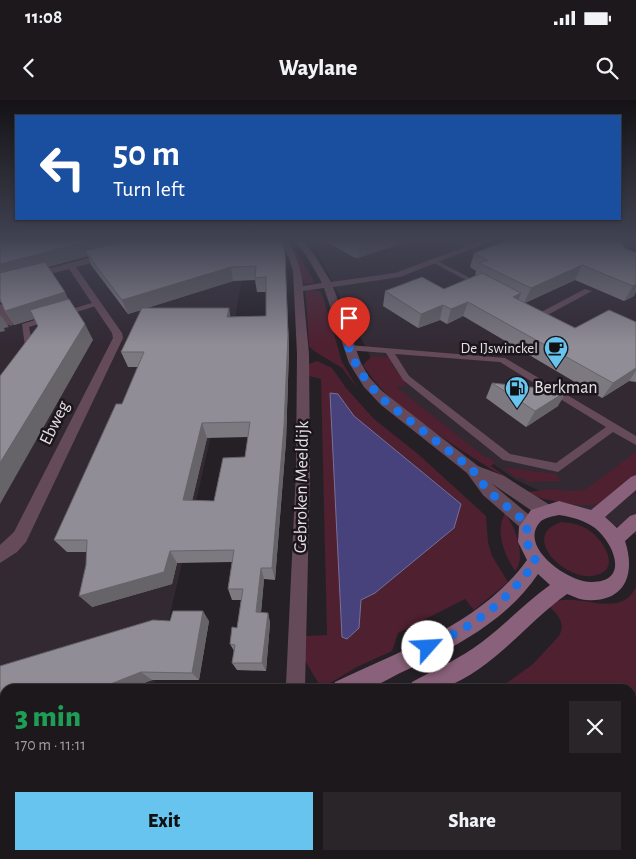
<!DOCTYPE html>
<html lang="en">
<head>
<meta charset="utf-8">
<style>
  body { margin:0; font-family:"Alegreya Sans",sans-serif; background:#292529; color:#f1f3f6; height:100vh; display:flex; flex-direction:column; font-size:19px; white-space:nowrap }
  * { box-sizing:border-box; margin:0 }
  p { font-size:16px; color:#a0a0a3 }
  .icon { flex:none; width:28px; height:28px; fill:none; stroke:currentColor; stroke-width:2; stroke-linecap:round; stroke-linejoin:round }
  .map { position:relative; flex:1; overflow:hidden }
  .side { position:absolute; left:0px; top:584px; width:636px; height:176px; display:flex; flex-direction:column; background:#1c181c; border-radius:15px 15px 0 0; box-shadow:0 1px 4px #0004,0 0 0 1px #3a373b }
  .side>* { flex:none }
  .hud { position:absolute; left:15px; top:15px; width:606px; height:105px; border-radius:0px; box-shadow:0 1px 4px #0004,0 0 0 1px #3a373b; background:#1a4fa0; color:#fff; overflow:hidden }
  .pin { position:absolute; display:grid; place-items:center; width:42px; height:42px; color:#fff; margin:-51px -21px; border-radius:50% 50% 50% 0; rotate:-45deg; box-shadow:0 0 5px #0007 }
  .pin .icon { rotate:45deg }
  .me { position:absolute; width:55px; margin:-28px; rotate:64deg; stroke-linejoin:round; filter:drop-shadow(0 0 4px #0008) }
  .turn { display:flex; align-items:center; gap:18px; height:105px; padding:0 15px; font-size:22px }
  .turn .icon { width:65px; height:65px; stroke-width:2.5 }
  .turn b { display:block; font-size:35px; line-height:42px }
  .round { display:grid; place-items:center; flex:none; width:52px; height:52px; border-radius:0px; background:#292529 }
  .headline { display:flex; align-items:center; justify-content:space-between; height:85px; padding:0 15px }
  h1 { font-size:30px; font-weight:800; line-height:38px; color:#1e9e55 }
  .primary-button { display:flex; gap:10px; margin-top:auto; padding:10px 15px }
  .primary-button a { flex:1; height:58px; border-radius:0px; background:#66c4ef; color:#111; font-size:20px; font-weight:800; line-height:58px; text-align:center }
  .primary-button a+a { background:#292529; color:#f1f3f6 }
  .status { display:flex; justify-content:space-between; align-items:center; height:35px; padding:0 25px; background:#1c181c; direction:ltr }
  .status svg { height:14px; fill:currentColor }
  header { display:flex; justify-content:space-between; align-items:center; height:65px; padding:0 15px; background:#1c181c; font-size:22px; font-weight:800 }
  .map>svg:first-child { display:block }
  .built { fill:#322933 }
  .green { fill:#4f2030; fill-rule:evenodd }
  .water { fill:#48427c; stroke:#76719b }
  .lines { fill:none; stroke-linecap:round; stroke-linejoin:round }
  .lane { fill:#654b5a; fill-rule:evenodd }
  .street { fill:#654b5a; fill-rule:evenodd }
  .secondary { fill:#8a617a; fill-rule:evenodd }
  .wall { fill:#7d7981; fill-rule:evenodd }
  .shaded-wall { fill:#666369 }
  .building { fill:#918d96; stroke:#666369; fill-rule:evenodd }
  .route { stroke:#1a73e8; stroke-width:9; stroke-dasharray:0 16.2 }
  .labels { text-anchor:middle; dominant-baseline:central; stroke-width:5; stroke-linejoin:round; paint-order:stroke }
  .far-poi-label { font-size:15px; fill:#e3e0e4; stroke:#1c161c; text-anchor:end }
  .poi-label { font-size:18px; fill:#e3e0e4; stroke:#1c161c; text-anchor:start }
  .street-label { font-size:18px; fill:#e3e0e4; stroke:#1c161c }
</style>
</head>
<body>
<div class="status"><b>11:08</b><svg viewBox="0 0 49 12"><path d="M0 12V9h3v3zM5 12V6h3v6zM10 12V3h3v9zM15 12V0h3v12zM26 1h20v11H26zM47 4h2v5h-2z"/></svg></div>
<header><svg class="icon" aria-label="back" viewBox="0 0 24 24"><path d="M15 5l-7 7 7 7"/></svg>Waylane<svg class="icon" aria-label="search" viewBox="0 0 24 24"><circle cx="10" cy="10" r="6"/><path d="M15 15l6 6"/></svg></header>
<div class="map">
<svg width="636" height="759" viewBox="0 0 636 759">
  <rect width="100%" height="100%" fill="#252026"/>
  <path class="built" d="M0,139L246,154L227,266L153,589H5V724L0,726Z
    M306,139H636V435L516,380L411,307L380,276L318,153Z"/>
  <path class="green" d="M285,139L300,157L315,183L304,184Z
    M310,190L320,191L323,197L342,262L358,289L342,268L314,251L309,246L306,197V191Z
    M372,256L400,259L401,261L391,263L407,285L396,287L486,358L488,357L495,362L491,366L518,385C491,370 465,353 439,335C410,315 382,295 363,265Z
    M317,261L332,268L346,288L374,319L418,354L486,416L488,442L492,456L508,482L474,510L465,499L398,533L392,551L357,567L320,589H280L319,584L304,559L306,536L327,535L321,279L309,276V264ZM338,294L354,316L461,404L454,428L375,493L361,500L359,528Z
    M636,352V375C625,383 615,395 603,402C590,410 545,400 530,395L528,392L551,389L571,391L585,390Z
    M503,367L557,374L559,381L527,382L524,378H517Z
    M505,413C515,426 527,458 515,471C504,454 495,432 505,413Z
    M561,422C571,423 579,424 587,429C604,439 624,472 592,476C563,479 520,436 561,422Z
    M636,487V759H616L614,755H631V589H498L532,565L559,536C566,524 558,513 548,506C553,503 558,500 563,500C587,497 622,517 636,487Z
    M147,583L263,589H147Z
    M5,672V746L0,748V674Z
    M379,755H464L463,759H378Z"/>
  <path class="water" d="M330,293L338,294L354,316L461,404L454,428L375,493L361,500L359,528L347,539L342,537Z
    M464,755H614L616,759H463Z"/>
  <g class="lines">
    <path class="lane" d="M452,139H460L475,147L470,148Z
      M434,159L483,185L485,186L479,187L432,162L431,161Z
      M585,189L592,191L542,218H536L527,211L531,209L539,213Z
      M95,202L102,204L29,227L33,246L28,253L25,254L21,251L25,246L22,224Z
      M0,204L4,206L13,224L12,226L5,224L0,214Z
      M349,245L505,258L636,336V345L613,332L558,372L503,360L403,280L386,253L346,250L345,248ZM395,254L500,262L606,327L556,363L510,354L409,276Z"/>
    <path class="street" d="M279,139H287C296,155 301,168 303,186L322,183L306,155L293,139H301L314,154L331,182L395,173L486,139H497L400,177L333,187L361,263L369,277L382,291L478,366L504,376L550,405L552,410L550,415L544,417L538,415L491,383L534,419L536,424L534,429L528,431L522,429L483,395L467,373L381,305L364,287L349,263L324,188L303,191L309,254L310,371L305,589H287L286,585L296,371L297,254L293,171L289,158Z
      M108,153L112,156L111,158L76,167L122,233L123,238L26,442L17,452L0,463V445L14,432L113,238L112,233L69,169L0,187V181Z
      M349,755H375V759H349Z"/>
    <path class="secondary" d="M636,375V390L605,417L617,428L630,416L636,414V431L625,441C636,474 625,503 586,500C580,500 573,496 567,494C525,524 493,570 443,588C433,591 419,589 409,589L412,582C436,569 461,558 482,542C506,524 526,502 550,485L538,474C506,522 451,549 400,573C390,578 377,586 366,589C356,591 342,589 332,589L335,582C402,550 482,523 527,460L518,442L519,427L531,410L559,401L591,410L631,377ZM559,415C572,417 584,420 595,428C614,443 630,482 592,482C569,483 516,446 541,421C545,418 553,416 559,415Z
      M12,755H45L43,759H10Z"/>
  </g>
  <path class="wall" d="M0,139L285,154L289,250L286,341L275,480L264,479L261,513H268L270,523L266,571L237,570L232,563L234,551L230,544L237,528L241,500H232L228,489L232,462L177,463L172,484L92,507L86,465L87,452H67L54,440L122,304L138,267H128L121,252L141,210L128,214L91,165L88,156L48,167L93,240L38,226L34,219L14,225L5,211L2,203L0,202ZM255,180L257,192H266V216L230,217L229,208H147L233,181ZM248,337L245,357L214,401H192L207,338Z
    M322,139H414L358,158L353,157Z
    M625,148L636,153L634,196L624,201L575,180L525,203L575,228L636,222V282L629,281L602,298L463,216L447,224L440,220L418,228L383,206L385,191L444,189L475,176L476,171L470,167L474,153Z
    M492,283L558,306L526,327L486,298Z
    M170,521H209L199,580H152L128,589Z"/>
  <path class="shaded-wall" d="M97,139H158L85,151L88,156L0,180V164Z
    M362,139H414L358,158L359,140Z
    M285,154L289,250L286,341L275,480L272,468Z
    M582,165L575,180L524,203L531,188Z
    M231,167L233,181L128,214L122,200Z
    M636,184V192L634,196L624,201L633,186Z
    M65,192L72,207L14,225L5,211Z
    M521,193L515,208L513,197Z
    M468,202L463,216L447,224L451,209Z
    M443,205L440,220L418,228L421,214Z
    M229,208L231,222L227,217Z
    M0,214L9,227L4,228L5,231L0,232Z
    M85,224L93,240L0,404V363Z
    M636,268V271L629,281L602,298L613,283Z
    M567,291L558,306L526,327L535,311Z
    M202,323L207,338L189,414L183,400Z
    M170,451L177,463L172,484L92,507L79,496Z
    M261,468L264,479L260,522L256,512Z
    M203,511L209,521L199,580L192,573Z
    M268,513L270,523L266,571L262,563Z
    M141,572L152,580L128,589H98Z
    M5,624V633L0,632V626Z"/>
  <path class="building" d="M0,139H97L0,164Z
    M133,139H279L283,144L285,154L288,235L284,326L272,468H261L256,512L268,513L262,563H232L235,545L230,544L232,527L237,528L243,489H228L234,450L170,451L164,472L79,496L86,465L87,440H54L116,304H122L144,252H121L142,208H229L227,217L266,216V177L255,178L256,166L231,167L122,200L85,151ZM250,322L245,357L223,358L214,401L183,400L202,323Z
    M512,139H619L625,148L636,153V184L633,186L582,165L531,188L479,163L488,160L474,153Z
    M45,162L65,192L5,211L0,199V173Z
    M482,173L521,193L513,197L575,228L609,210L636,222V268L613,283L468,202L451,209L443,205L421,214L385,191L422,177L444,189Z
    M69,199L85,224L0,363V276L38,226L30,210Z
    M492,283L567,291L535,311Z
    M173,511H203L192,573L141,572L98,589H5V624L0,626V566L153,520L170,521Z"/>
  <linearGradient id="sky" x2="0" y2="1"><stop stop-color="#141215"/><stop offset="0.57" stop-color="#404252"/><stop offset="1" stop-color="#404252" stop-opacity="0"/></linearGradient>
  <rect width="636" height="245" fill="url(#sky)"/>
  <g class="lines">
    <path class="route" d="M349,248C357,270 369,286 386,302L472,369L488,391L528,424C524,438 528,449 536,461C505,504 475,525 428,547"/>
  </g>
  <defs>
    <g id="cafe-pin" transform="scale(1.25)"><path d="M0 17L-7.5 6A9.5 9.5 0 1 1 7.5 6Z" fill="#66c4ef" stroke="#1c161c"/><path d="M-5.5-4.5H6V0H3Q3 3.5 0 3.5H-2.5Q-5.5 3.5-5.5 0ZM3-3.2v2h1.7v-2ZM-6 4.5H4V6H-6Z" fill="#111"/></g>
    <g id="fuel-pin" transform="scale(1.25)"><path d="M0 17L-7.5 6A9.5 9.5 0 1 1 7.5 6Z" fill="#66c4ef" stroke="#1c161c"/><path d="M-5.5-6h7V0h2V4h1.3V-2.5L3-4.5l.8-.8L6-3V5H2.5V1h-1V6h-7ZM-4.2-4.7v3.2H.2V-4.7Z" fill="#111"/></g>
  </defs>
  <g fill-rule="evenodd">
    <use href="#cafe-pin" x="556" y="248"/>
    <use href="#fuel-pin" x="517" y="288"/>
  </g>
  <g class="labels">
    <g class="far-poi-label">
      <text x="538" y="248">De IJswinckel</text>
    </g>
    <g class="poi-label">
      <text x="534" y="288">Berkman</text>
    </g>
    <g class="street-label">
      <text transform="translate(55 323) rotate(-64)">Ebweg</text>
      <text transform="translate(302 387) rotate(-89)">Gebroken Meeldijk</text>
    </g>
  </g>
</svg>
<div class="pin" style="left:349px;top:248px;background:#d93025"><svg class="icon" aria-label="arrive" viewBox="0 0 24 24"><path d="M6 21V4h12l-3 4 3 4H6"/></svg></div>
<svg class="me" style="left:428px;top:547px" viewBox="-20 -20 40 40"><circle r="19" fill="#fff"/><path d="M0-13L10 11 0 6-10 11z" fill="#1a73e8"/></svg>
<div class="hud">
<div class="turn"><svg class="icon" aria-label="left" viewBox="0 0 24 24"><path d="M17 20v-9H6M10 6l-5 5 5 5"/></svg><div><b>50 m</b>Turn left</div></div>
</div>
<section class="side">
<div class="headline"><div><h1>3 min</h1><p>170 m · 11:11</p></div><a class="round"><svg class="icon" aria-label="close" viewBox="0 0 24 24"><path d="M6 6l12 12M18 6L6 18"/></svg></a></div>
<div class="primary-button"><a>Exit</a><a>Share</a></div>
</section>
</div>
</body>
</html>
